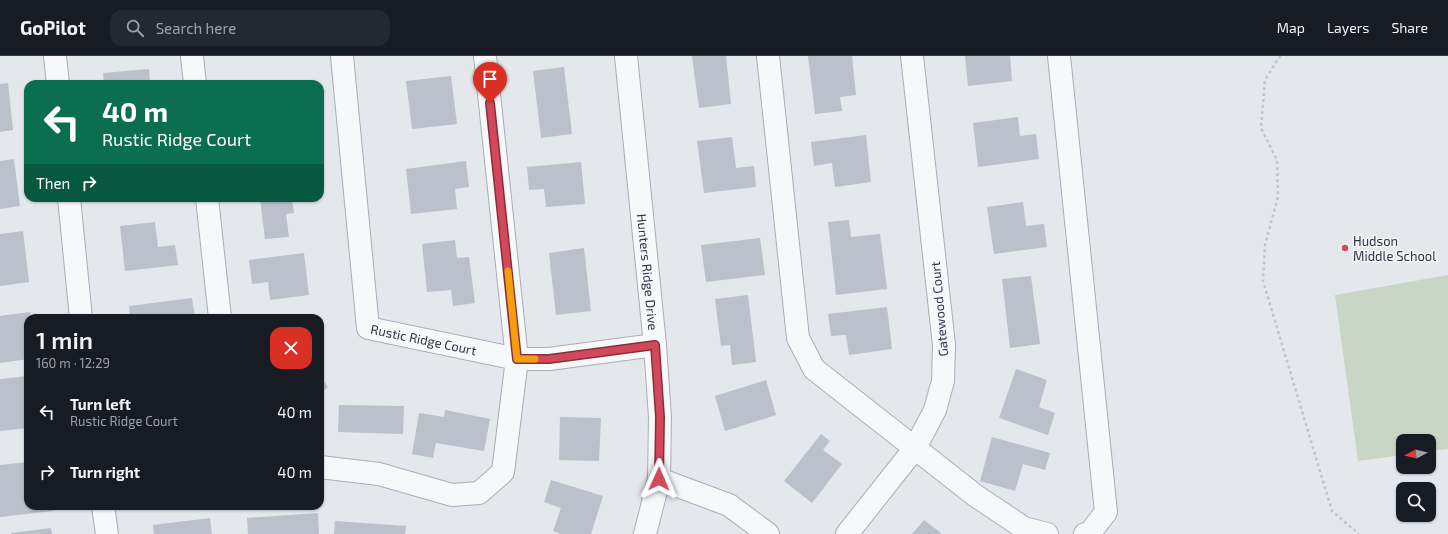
<!DOCTYPE html>
<html lang="en">
<head>
<meta charset="utf-8">
<style>
  body { margin:0; font-family:"Exo 2",sans-serif; background:#242831; color:#f1f3f6; height:100vh; display:flex; flex-direction:column; font-size:15px; white-space:nowrap }
  * { box-sizing:border-box; margin:0 }
  p { font-size:13px; color:#9ea1a6 }
  .icon { flex:none; width:22px; height:22px; fill:none; stroke:currentColor; stroke-width:2; stroke-linecap:round; stroke-linejoin:round }
  .map { position:relative; flex:1; overflow:hidden }
  .sheet { position:absolute; left:24px; top:258px; width:300px; height:196px; display:flex; flex-direction:column; background:#171b24; border-radius:12px; box-shadow:0 1px 3px #0004 }
  .sheet>* { flex:none }
  .top-card { position:absolute; left:24px; top:24px; width:300px; height:122px; border-radius:12px; box-shadow:0 1px 3px #0004; background:#0b6e4f; color:#fff; overflow:hidden }
  .needle { width:26px; rotate:263deg }
  .buttons { position:absolute; left:1396px; top:378px; display:grid; gap:8px }
  .buttons a { display:grid; place-items:center; width:40px; height:40px; border-radius:8px; background:#171b24; box-shadow:0 1px 3px #0004; font-size:20px }
  .pin { position:absolute; display:grid; place-items:center; width:34px; height:34px; color:#fff; margin:-41px -17px; border-radius:50% 50% 50% 0; rotate:-45deg; box-shadow:0 0 4px #0007 }
  .pin .icon { rotate:45deg }
  .me { position:absolute; width:44px; margin:-22px; rotate:1deg; stroke-linejoin:round; filter:drop-shadow(0 0 3px #0008) }
  .turn { display:flex; align-items:center; gap:14px; height:84px; padding:0 12px; font-size:18px }
  .turn .icon { width:52px; height:52px; stroke-width:2.5 }
  .turn b { display:block; font-size:28px; line-height:34px }
  .then { display:flex; align-items:center; height:38px; padding:0 12px; background:#0003; gap:8px; font-size:15px }
  .round { display:grid; place-items:center; flex:none; width:42px; height:42px; border-radius:12px; background:#242831 }
  .summary { display:flex; align-items:center; justify-content:space-between; height:68px; padding:0 12px }
  h1 { font-size:24px; font-weight:600; line-height:30px }
  ul { padding:0; list-style:none }
  li { display:flex; align-items:center; gap:12px; height:60px; padding:0 12px }
  li div { flex:1 }
  li b { display:block; font-size:15px }
  li em { font-style:normal }
  header { display:flex; align-items:center; gap:24px; box-sizing:border-box; height:56px; padding:0 20px; background:#171b24; border-bottom:1px solid #363941 }
  header strong { font-size:19px }
  nav { display:flex; gap:22px; margin-inline-start:auto; font-size:14px }
  .search { width:280px; height:36px; background:#242831; display:flex; align-items:center; gap:10px; box-sizing:border-box; padding:0 14px; border-radius:12px; color:#9ea1a6; font-size:15px }
  .map>svg:first-child { display:block }
  .green { fill:#c9d6c5 }
  .building { fill:#bbc0ca }
  .lines { fill:none; stroke-linecap:round; stroke-linejoin:round }
  .minor-casing { stroke:#a9aeb7; stroke-width:24 }
  .path { stroke:#c2c5cb; stroke-width:2.5; stroke-dasharray:3 3; stroke-linecap:butt }
  .minor { stroke:#f7f8fa; stroke-width:22 }
  .route-casing { stroke:#882f3b; stroke-width:10 }
  .route { stroke:#d1495b; stroke-width:7 }
  .slow { stroke:#f59e0b; stroke-width:7 }
  .poi-dot { fill:#d1495b; stroke:#f4f6f9; stroke-width:1.5 }
  .labels { text-anchor:middle; dominant-baseline:central; stroke-width:3; stroke-linejoin:round; paint-order:stroke }
  .poi-label { font-size:13px; fill:#2b3445; stroke:#f4f6f9; text-anchor:start }
  .street-label { font-size:13px; fill:#2b3445; stroke:#f4f6f9 }
</style>
</head>
<body>
<header>
<strong>GoPilot</strong>
<div class="search"><svg class="icon" aria-label="search" viewBox="0 0 24 24"><circle cx="10" cy="10" r="6"/><path d="M15 15l6 6"/></svg>Search here</div>
<nav><a>Map</a><a>Layers</a><a>Share</a></nav>
</header>
<div class="map">
<svg width="1448" height="478" viewBox="0 0 1448 478">
  <rect width="100%" height="100%" fill="#e4e7ec"/>
  <path class="green" d="M1448,219V393L1429,395V385H1403V399L1358,405L1335,239Z"/>
  <path class="building" d="M692,0H726L731,48L699,52Z
    M808,0H852L856,39L840,41L842,55L815,58Z
    M965,0H1010L1012,25L968,30Z
    M564,11L572,78L541,82L533,15Z
    M149,13L150,28H104L103,17Z
    M451,20L457,68L412,73L406,25Z
    M8,27L13,74L0,76V28Z
    M1018,61L1020,80L1036,78L1039,103L978,111L973,67Z
    M866,79L871,126L835,131L832,107L814,110L811,86Z
    M732,81L736,112L754,110L756,131L704,137L697,85Z
    M14,103L20,150L0,153V105Z
    M466,105L469,131L455,133L457,153L411,158L406,113Z
    M581,106L585,148L546,151L544,133L529,134L527,111Z
    M119,142H138V143L120,145Z
    M260,142H292L294,157L286,158L289,181L265,183Z
    M1023,146L1026,170L1044,168L1047,191L994,198L987,151Z
    M849,164L851,181L880,178L887,233L836,239L828,166Z
    M155,166L158,191L175,189L178,209L125,215L120,170Z
    M23,175L29,226L0,230V178Z
    M760,182L765,219L706,226L701,189Z
    M455,184L457,202L469,201L475,247L453,250L451,234L427,236L422,188Z
    M584,192L591,255L556,259L549,197Z
    M304,197L309,239L270,244L268,226L252,228L249,204Z
    M1031,220L1040,288L1010,292L1002,223Z
    M748,239L756,306L732,309L730,289L721,290L715,243Z
    M192,242L195,262H130L129,250Z
    M887,251L892,293L849,299L846,279L831,280L828,258Z
    M30,256L31,262H28V303L0,307V260Z
    M1016,313L1047,324L1039,351L1055,357L1048,379L999,362Z
    M28,320V372L0,375V323Z
    M320,320L328,331L320,338Z
    M766,324L776,359L725,375L715,340Z
    M339,349L404,350L403,378L338,376Z
    M445,354L490,363L484,395L436,387L433,402L412,398L419,357L444,361Z
    M560,361L601,362L599,405L559,404Z
    M821,378L830,385L823,394L842,408L812,447L784,425Z
    M992,381L1050,397L1045,414L1023,408L1015,435L980,425Z
    M28,406V450H52L53,455L0,461V409Z
    M551,424L603,440L591,478H561L553,475L561,452L544,446Z
    M318,457L319,478H248L247,462Z
    M210,462L212,478H154L153,469Z
    M924,464L941,477L940,478H912Z
    M335,465L406,470L405,478H334Z
    M51,472L52,478H11V477Z"/>
  <g class="lines">
    <g class="minor-casing">
      <g id="minor">
        <path d="M55,0L58,28"/>
        <path d="M192,0L195,28"/>
        <path id="s1" d="M342,0L368,272L517,303H549L655,289"/>
        <path id="s2" d="M626,0L655,289L660,361L659,423L645,478"/>
        <path d="M768,0L798,282L814,313L976,440L1024,472L1047,478"/>
        <path d="M1059,0L1106,456L1089,478H1085"/>
        <path d="M69,142L81,262"/>
        <path d="M207,142L220,262"/>
        <path d="M320,411L379,418L452,439L479,437L503,416L517,303L485,0"/>
        <path d="M659,423L729,449L768,478"/>
        <path d="M103,450L107,478"/>
        <path d="M847,478L915,392L935,354L943,325L944,289L912,0"/>
      </g>
    </g>
    <path class="path" d="M1281,0L1278,3L1265,24L1261,72L1277,104L1278,141L1265,189L1263,225L1332,455L1359,478"/>
    <use href="#minor" class="minor"/>
  </g>
  <g class="lines">
    <g class="route-casing">
      <path id="route" d="M490,47L517,303H549L655,289L660,361L659,423"/>
    </g>
    <use href="#route" class="route"/>
    <path class="slow" d="M508,215L517,303H535"/>
  </g>
  <circle class="poi-dot" cx="1345" cy="192" r="4"/>
  <g class="labels">
    <g class="poi-label">
      <text x="1353" y="185">Hudson<tspan x="1353" dy="15">Middle School</tspan></text>
    </g>
    <g class="street-label">
      <text stroke="none"><textPath href="#s2" startOffset="217">Hunters Ridge Drive</textPath></text>
      <text transform="translate(939 253) rotate(-95)">Gatewood Court</text>
      <text stroke="none"><textPath href="#s1" startOffset="330">Rustic Ridge Court</textPath></text>
    </g>
  </g>
</svg>
<div class="buttons">
<a><svg class="needle" viewBox="-14 -14 28 28"><path d="M0-13l5 13h-10z" fill="#e53935"/><path d="M0 13l5-13h-10z" fill="#9ea1a6"/></svg></a>
<a><svg class="icon" aria-label="search" viewBox="0 0 24 24"><circle cx="10" cy="10" r="6"/><path d="M15 15l6 6"/></svg></a>
</div>
<div class="pin" style="left:490px;top:47px;background:#d93025"><svg class="icon" aria-label="arrive" viewBox="0 0 24 24"><path d="M6 21V4h12l-3 4 3 4H6"/></svg></div>
<svg class="me" style="left:659px;top:423px" viewBox="-20 -20 40 40"><path d="M0-17L14 15 0 8-14 15z" fill="#d1495b" stroke="#fff" stroke-width="4"/></svg>
<div class="top-card">
<div class="turn"><svg class="icon" aria-label="left" viewBox="0 0 24 24"><path d="M17 20v-9H6M10 6l-5 5 5 5"/></svg><div><b>40 m</b>Rustic Ridge Court</div></div>
<div class="then">Then<svg class="icon" aria-label="right" viewBox="0 0 24 24"><path d="M7 20v-9h11M14 6l5 5-5 5"/></svg></div>
</div>
<section class="sheet">
<div class="summary"><div><h1>1 min</h1><p>160 m · 12:29</p></div><a class="round" style="background:#d93025;color:#fff"><svg class="icon" aria-label="close" viewBox="0 0 24 24"><path d="M6 6l12 12M18 6L6 18"/></svg></a></div>
<ul>
<li><svg class="icon" aria-label="left" viewBox="0 0 24 24"><path d="M17 20v-9H6M10 6l-5 5 5 5"/></svg><div><b>Turn left</b><p>Rustic Ridge Court</p></div><em>40 m</em></li>
<li><svg class="icon" aria-label="right" viewBox="0 0 24 24"><path d="M7 20v-9h11M14 6l5 5-5 5"/></svg><div><b>Turn right</b></div><em>40 m</em></li>
</ul>
</section>
</div>
</body>
</html>
